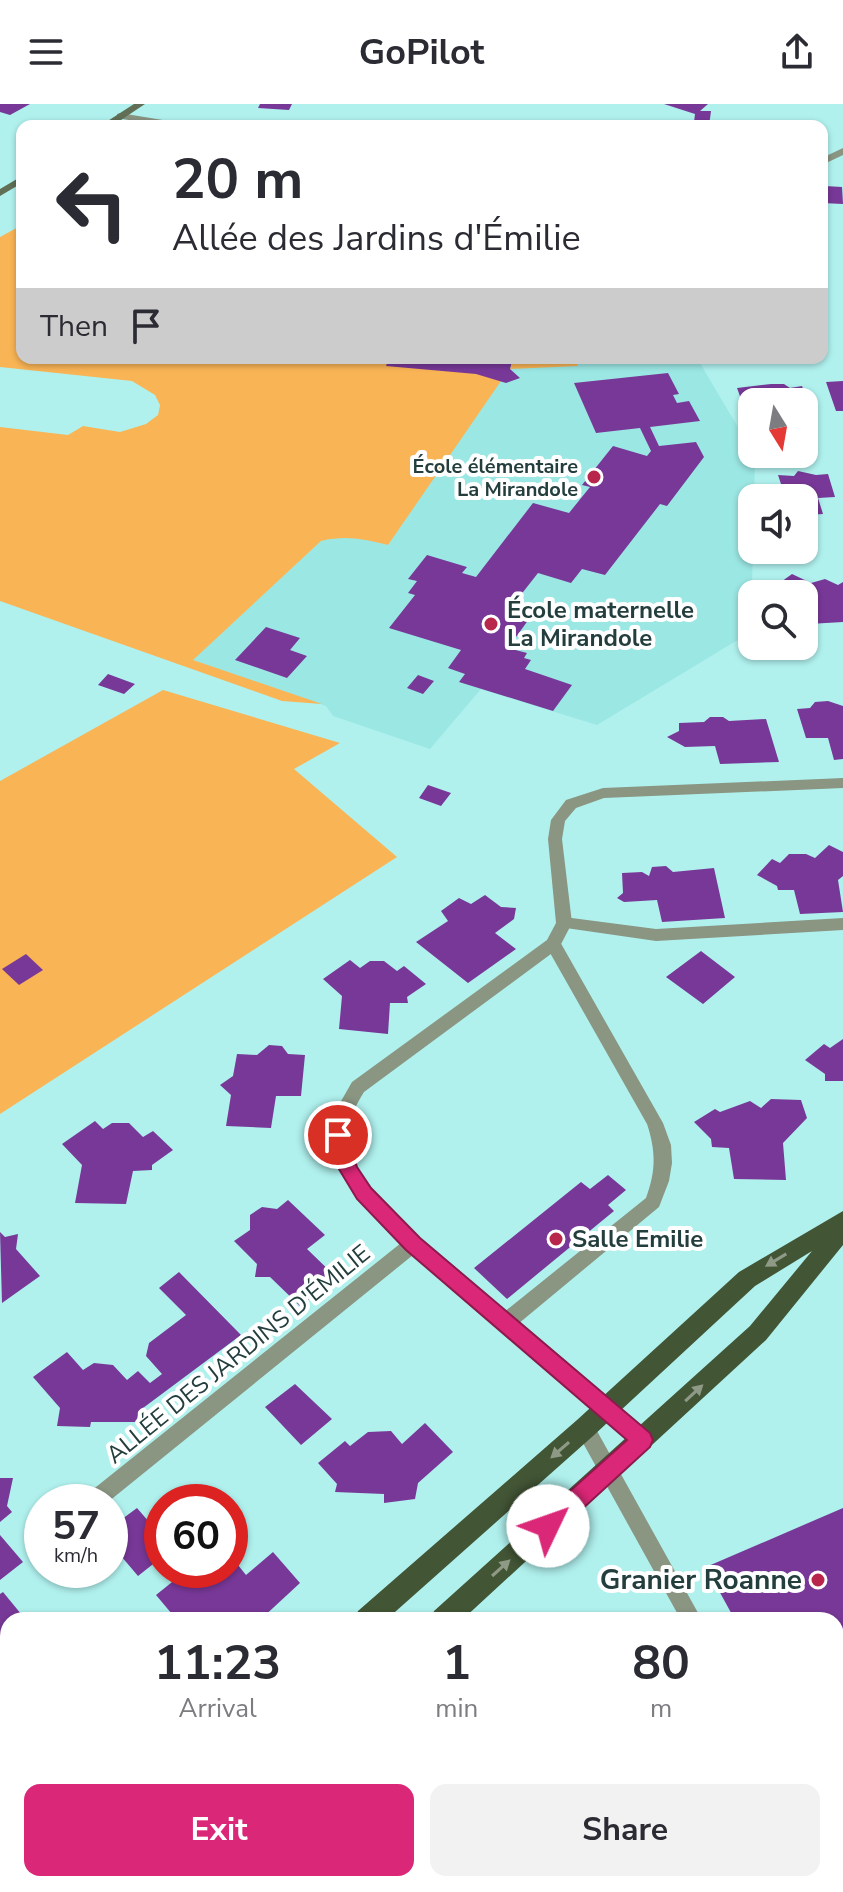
<!DOCTYPE html>
<html lang="en">
<head>
<meta charset="utf-8">
<style>
  body { margin:0; font-family:"Nunito Sans",sans-serif; background:#f2f2f3; color:#2b2b33; height:100vh; display:flex; flex-direction:column; font-size:30px; white-space:nowrap }
  * { box-sizing:border-box; margin:0 }
  p { font-size:26px; color:#7c7c81 }
  .icon { flex:none; width:44px; height:44px; fill:none; stroke:currentColor; stroke-width:2; stroke-linecap:round; stroke-linejoin:round }
  .map { position:relative; flex:1; overflow:hidden }
  .details { position:absolute; left:0px; top:1508px; width:844px; height:280px; display:flex; flex-direction:column; background:#fff; border-radius:24px 24px 0 0; box-shadow:0 2px 6px #0004 }
  .details>* { flex:none }
  .banner { position:absolute; left:16px; top:16px; width:812px; height:244px; border-radius:16px; box-shadow:0 2px 6px #0004; background:#fff; color:#2b2b33; overflow:hidden }
  .needle { width:52px; rotate:169deg }
  .buttons { position:absolute; left:738px; top:284px; display:grid; gap:16px }
  .buttons a { display:grid; place-items:center; width:80px; height:80px; border-radius:16px; background:#fff; box-shadow:0 2px 6px #0004; font-size:40px }
  .speed { position:absolute; left:24px; top:1380px; display:flex; gap:16px; font-size:40px; font-weight:700; text-align:center }
  .speed>* { display:grid; place-content:center; width:104px; height:104px; border-radius:50%; background:#fff; box-shadow:0 2px 6px #0004; line-height:1 }
  .speed small { font-size:20px; font-weight:400 }
  .speed .limit { border:12px solid #d22; background:#fff; color:#111 }
  .pin { position:absolute; display:grid; place-items:center; width:68px; height:68px; color:#fff; margin:-34px; border:4px solid #fff; border-radius:50%; box-shadow:0 2px 8px #0007 }
  .me { position:absolute; width:88px; margin:-44px; rotate:48deg; stroke-linejoin:round; filter:drop-shadow(0 0 6px #0008) }
  .turn { display:flex; align-items:center; gap:28px; height:168px; padding:0 24px; font-size:36px }
  .turn .icon { width:104px; height:104px; stroke-width:2.5 }
  .turn b { display:block; font-size:56px; line-height:68px }
  .then { display:flex; align-items:center; height:76px; padding:0 24px; background:#0003; gap:16px; font-size:30px }
  .eta { display:flex; justify-content:space-evenly; align-items:center; height:136px; text-align:center }
  .eta b { font-size:48px; font-weight:700; line-height:56px }
  .cta { display:flex; gap:16px; margin-top:auto; padding:16px 24px }
  .cta a { flex:1; height:92px; border-radius:16px; background:#db2777; color:#fff; font-size:32px; font-weight:700; line-height:92px; text-align:center }
  .cta a+a { background:#f2f2f3; color:#2b2b33 }
  header { display:flex; justify-content:space-between; align-items:center; height:104px; padding:0 24px; background:#fff; font-size:36px; font-weight:700 }
  .map>svg:first-child { display:block }
  .built { fill:#9be7e4 }
  .green { fill:#f9b455 }
  .building { fill:#783898 }
  .lines { fill:none; stroke-linecap:round; stroke-linejoin:round }
  .lane { fill:#8a9582; fill-rule:evenodd }
  .street { fill:#8a9582; fill-rule:evenodd }
  .secondary { fill:#606f55; fill-rule:evenodd }
  .primary { fill:#425535; fill-rule:evenodd }
  .oneway { fill:#8e9986 }
  .route { fill:#db2777; stroke:#8e194d; stroke-width:2 }
  .poi-dot { fill:#b8274b; stroke:#fff; stroke-width:3 }
  .labels { text-anchor:middle; dominant-baseline:central; stroke-width:8; stroke-linejoin:round; paint-order:stroke }
  .far-poi-label { font-size:20px; font-weight:bold; fill:#233e3d; stroke:#fff; text-anchor:end }
  .poi-label { font-size:24px; font-weight:bold; fill:#233e3d; stroke:#fff; text-anchor:start }
  .street-label { font-size:24px; fill:#233e3d; stroke:#fff }
  .near-poi-label { font-size:28px; font-weight:bold; fill:#233e3d; stroke:#fff; text-anchor:end }
</style>
</head>
<body>
<header><svg class="icon" aria-label="menu" viewBox="0 0 24 24"><path d="M4 6h16M4 12h16M4 18h16"/></svg>GoPilot<svg class="icon" aria-label="share" viewBox="0 0 24 24"><path d="M12 15V3M7 8l5-5 5 5M5 13v7h14v-7"/></svg></header>
<div class="map">
<svg width="843" height="1788" viewBox="0 0 843 1788">
  <rect width="100%" height="100%" fill="#b0f1ee"/>
  <path class="built" d="M389,254H513L510,264L578,261L576,254H697L755,352L751,528L597,621L481,585L430,645L333,612L326,602L192,556L321,437L342,432L358,433L388,441L497,274L406,263Z"/>
  <path class="green" d="M22,121V254H389C424,273 467,259 501,277L388,441C363,435 346,431 321,437L193,556L322,600L282,597L0,497V323L68,331L83,322L120,328L146,320L158,311L160,301L155,291L132,277L0,263V133Z
    M513,254H576L578,262L510,265Z
    M163,586L340,639L294,665L397,753L0,1010V677Z"/>
  <path class="building" d="M0,0H30L10,11L0,8Z
    M260,0H292L289,6L258,4Z
    M664,0H708L700,7H711L709,22H685L686,18H694L695,10Z
    M825,82L842,83L843,100L822,99Z
    M389,254H513L510,265L520,274L506,279L476,270L386,262Z
    M668,269L679,290L673,291L677,299L689,297L700,317L650,323L659,342L696,338L704,353L667,402L660,400L605,471L582,465L571,479L538,469L516,497L537,504L508,544L527,549L524,554L531,556L525,565L572,581L553,607L459,578L465,570L448,564L461,546L389,524L415,491L408,489L417,477L408,475L427,451L467,463L462,469L476,473L533,399L569,409L590,383L582,381L613,342L647,352L651,347L640,324L596,329L574,279Z
    M843,277V307H836L826,278Z
    M771,280H784L790,284L802,282L809,302L804,303V298L752,300L741,295L737,284Z
    M798,367L816,371L828,370L835,393L818,394L823,410L804,411V394H785L776,390L783,386L778,371L794,372Z
    M792,470L811,479L825,475L838,481L843,478V518L809,520L804,505V490H788L774,483Z
    M266,523L300,534L290,546L307,552L287,574L235,556Z
    M108,570L135,580L124,590L98,581Z
    M418,571L434,577L423,590L407,584Z
    M828,597L843,602V655L834,656L828,634H806L797,605L810,604L815,598Z
    M710,613H723L729,617L766,615L779,658L720,660L715,642L685,643L667,633L679,627V619L704,618Z
    M428,681L451,689L441,702L419,694Z
    M829,741L843,748V772L838,776L843,808L800,810L794,786H778L777,782L757,771L772,755L780,759L789,750H806L815,754Z
    M666,762L673,768L714,764L725,814L662,818L657,796L624,798L617,794L623,789L622,769L642,768L649,772L652,763Z
    M485,791L501,803L516,804L514,815L495,829L516,845L468,879L416,838L448,817L441,807L459,794L471,800Z
    M701,847L735,873L703,900L666,873Z
    M26,850L43,866L19,881L2,865Z
    M350,856L360,864L370,857H384L397,867L404,862L426,880L407,893L408,899H390L388,930L339,925L342,892L323,875Z
    M843,935V977H825V970L805,956L824,940L830,944Z
    M269,941L282,942L288,950L305,951L301,992H276L271,1024L226,1022L231,991L220,981L233,972L237,950L257,951Z
    M771,995L801,996L807,1014L783,1039L786,1076L734,1075L729,1044L712,1043L711,1035L694,1018L715,1005L720,1008L750,997L761,1004Z
    M95,1017L103,1025L112,1019H129L143,1033L153,1027L173,1046L152,1061V1066L133,1067L126,1100L75,1099L82,1061L62,1040Z
    M608,1071L626,1086L608,1101L614,1107L507,1195L474,1164L581,1078L590,1085Z
    M288,1096L325,1131L307,1145L337,1174L300,1202L270,1173H255L257,1160L234,1137L250,1126V1111L262,1103L277,1105Z
    M0,1128L5,1133L18,1130L16,1145L40,1172L2,1199Z
    M179,1168L241,1231L139,1307L136,1318H91L90,1323L57,1322L60,1304L33,1273L67,1248L83,1266L94,1259L113,1261L127,1276L138,1267L150,1279L162,1270L146,1252L149,1239L186,1211L159,1184Z
    M295,1280L332,1315L301,1341L265,1303Z
    M425,1319L453,1348L418,1379L415,1395L384,1399V1390L335,1388L337,1380L318,1359L345,1337L350,1342L368,1328L391,1327L402,1340Z
    M0,1374H13L7,1402L12,1408L0,1418Z
    M137,1404L162,1433V1453L138,1472L110,1439V1424Z
    M843,1404V1718L836,1705V1516H735L706,1463Z
    M0,1431L23,1458L0,1476Z
    M273,1448L300,1479L260,1516H177L156,1491L187,1466L192,1471L199,1466H230V1457L234,1456L246,1471Z
    M3,1488L26,1516H8V1532L0,1538V1490Z
    M204,1780H266L272,1788H195Z
    M358,1780H506L510,1788H361Z
    M604,1780H695L680,1788H668L667,1785L661,1788H608Z"/>
  <g class="lines">
    <path class="lane" d="M564,813L656,825L843,814V826L656,837L559,823L556,819Z
      M553,834L559,836L663,1019L671,1041L672,1059L669,1077L659,1103L512,1225L505,1227L498,1225L496,1219L498,1213L646,1094C656,1067 656,1047 647,1020L545,840Z
      M585,1315L592,1318L702,1516H681L578,1330L575,1324L578,1318Z
      M836,1770L843,1774V1788H826L823,1780H836Z"/>
    <path class="street" d="M120,9L181,19L186,22H164L117,14V10Z
      M843,44V51L822,61V54Z
      M843,674V684L604,694L576,704L565,717L562,735L572,819L559,844L364,988C348,1013 343,1034 356,1062C372,1099 439,1152 471,1179C531,1229 590,1280 649,1330L652,1336L649,1342L642,1345L635,1342L413,1151L108,1398H83L86,1391L401,1139L358,1095L339,1065L329,1031L336,1006L352,978L547,836L556,819L548,735L551,716L566,696L603,684Z
      M287,1780H309L311,1788H289Z"/>
    <path class="secondary" d="M134,0H145L112,22H100Z
      M22,72V79L0,92V85Z"/>
    <path class="primary" d="M843,1107V1141L766,1236L462,1516H430L434,1507L750,1222L812,1147L755,1182L593,1332L386,1516H354L358,1507L577,1316L739,1168Z
      M47,1780H81L78,1788H44Z
      M130,1780H164L161,1788H127Z"/>
  </g>
  <defs><path id="oneway-solid" d="M-6-.8H1V-3.2L6.5 0L1 3.2V.8H-6Z" transform="scale(2)"/></defs>
  <g class="oneway">
    <use href="#oneway-solid" transform="translate(776 1156) rotate(149)"/>
    <use href="#oneway-solid" transform="translate(694 1289) rotate(-43)"/>
    <use href="#oneway-solid" transform="translate(560 1346) rotate(139)"/>
    <use href="#oneway-solid" transform="translate(501 1464) rotate(-42)"/>
  </g>
  <path class="route" d="M338,1023L345,1026L357,1063L371,1084L420,1134L650,1329L653,1336L650,1343L556,1429L548,1432L540,1429L536,1422L540,1414L627,1336L406,1146L357,1095L339,1065L328,1031L331,1026Z"/>
  <g class="poi-dot">
    <circle cx="594" cy="373" r="8"/>
    <circle cx="491" cy="520" r="8"/>
    <circle cx="556" cy="1135" r="8"/>
    <circle cx="818" cy="1476" r="8"/>
  </g>
  <g class="labels">
    <g class="far-poi-label">
      <text x="578" y="362">École élémentaire<tspan x="578" dy="23">La Mirandole</tspan></text>
    </g>
    <g class="poi-label">
      <text x="507" y="506">École maternelle<tspan x="507" dy="28">La Mirandole</tspan></text>
      <text x="572" y="1135">Salle Emilie</text>
    </g>
    <g class="street-label">
      <text transform="translate(238 1250) rotate(-39)">ALLÉE DES JARDINS D'ÉMILIE</text>
    </g>
    <g class="near-poi-label">
      <text x="802" y="1476">Granier Roanne</text>
    </g>
  </g>
</svg>
<div class="buttons">
<a><svg class="needle" viewBox="-14 -14 28 28"><path d="M0-13l5 13h-10z" fill="#e53935"/><path d="M0 13l5-13h-10z" fill="#7c7c81"/></svg></a>
<a><svg class="icon" aria-label="sound" viewBox="0 0 24 24"><path d="M4 9h4l5-4v14l-5-4H4zM17 9q2 3 0 6"/></svg></a>
<a><svg class="icon" aria-label="search" viewBox="0 0 24 24"><circle cx="10" cy="10" r="6"/><path d="M15 15l6 6"/></svg></a>
</div>
<div class="speed"><div>57<small>km/h</small></div><div class="limit">60</div></div>
<div class="pin" style="left:338px;top:1031px;background:#d93025"><svg class="icon" aria-label="arrive" viewBox="0 0 24 24"><path d="M6 21V4h12l-3 4 3 4H6"/></svg></div>
<svg class="me" style="left:548px;top:1422px" viewBox="-20 -20 40 40"><circle r="19" fill="#fff"/><path d="M0-13L10 11 0 6-10 11z" fill="#db2777"/></svg>
<div class="banner">
<div class="turn"><svg class="icon" aria-label="left" viewBox="0 0 24 24"><path d="M17 20v-9H6M10 6l-5 5 5 5"/></svg><div><b>20 m</b>Allée des Jardins d'Émilie</div></div>
<div class="then">Then<svg class="icon" aria-label="arrive" viewBox="0 0 24 24"><path d="M6 21V4h12l-3 4 3 4H6"/></svg></div>
</div>
<section class="details">
<div class="eta">
<div><b>11:23</b><p>Arrival</p></div>
<div><b>1</b><p>min</p></div>
<div><b>80</b><p>m</p></div>
</div>
<div class="cta"><a>Exit</a><a>Share</a></div>
</section>
</div>
</body>
</html>
